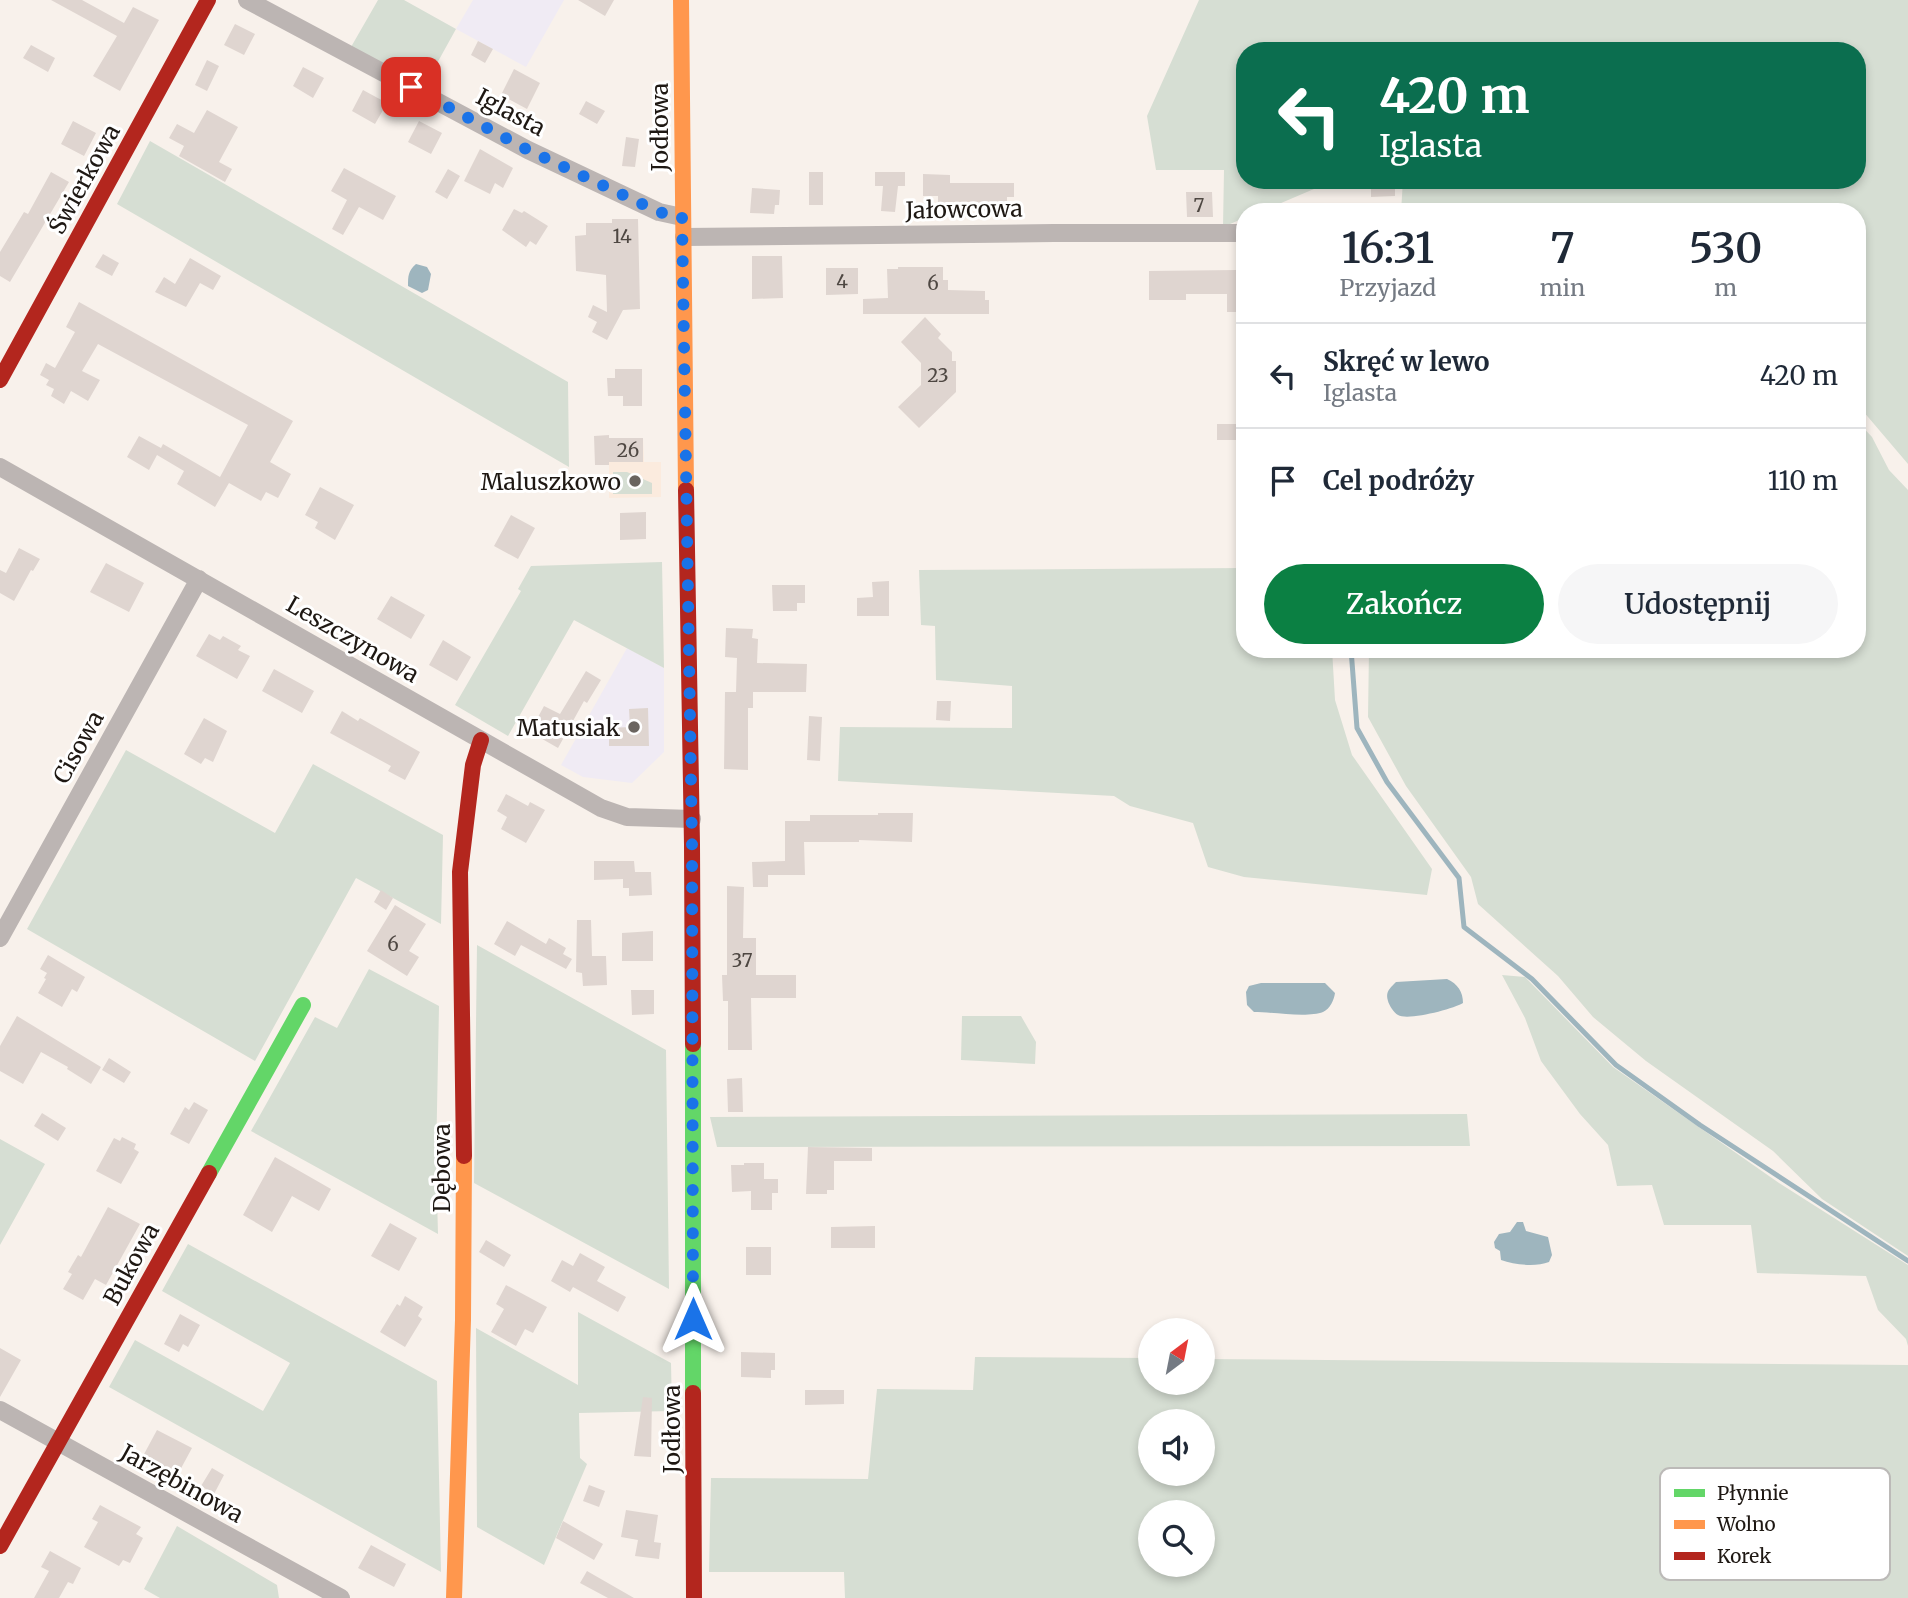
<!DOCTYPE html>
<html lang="pl">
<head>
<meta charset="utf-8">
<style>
  body { margin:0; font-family:Merriweather,serif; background:#f6f6f7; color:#1f2937; height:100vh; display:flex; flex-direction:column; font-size:26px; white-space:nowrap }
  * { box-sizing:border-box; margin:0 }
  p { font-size:23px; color:#747a83 }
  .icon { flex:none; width:38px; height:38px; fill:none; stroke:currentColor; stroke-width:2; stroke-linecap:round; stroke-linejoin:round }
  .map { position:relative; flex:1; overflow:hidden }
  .sheet { position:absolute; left:1236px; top:203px; width:630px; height:455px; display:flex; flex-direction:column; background:#fff; border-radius:28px; box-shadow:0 4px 10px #0003 }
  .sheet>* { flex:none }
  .banner { position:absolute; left:1236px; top:42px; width:630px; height:147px; border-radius:28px; box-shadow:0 4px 10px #0003; background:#0b6e4f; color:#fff; overflow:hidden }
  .needle { width:46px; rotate:32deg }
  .controls { position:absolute; left:1138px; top:1318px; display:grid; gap:14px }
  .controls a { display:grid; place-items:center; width:77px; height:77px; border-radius:50%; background:#fff; box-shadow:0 4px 10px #0003; font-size:35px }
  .pin { position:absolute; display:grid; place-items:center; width:60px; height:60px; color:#fff; margin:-30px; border-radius:14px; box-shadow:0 4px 10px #0006 }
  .me { position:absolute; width:77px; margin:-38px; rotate:0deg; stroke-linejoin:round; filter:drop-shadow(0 0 5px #0008) }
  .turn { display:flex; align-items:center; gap:24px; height:147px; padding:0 28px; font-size:32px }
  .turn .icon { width:91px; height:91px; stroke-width:2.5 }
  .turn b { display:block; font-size:49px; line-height:60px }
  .eta { display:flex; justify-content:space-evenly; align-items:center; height:119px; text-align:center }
  .eta b { font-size:42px; font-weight:600; line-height:49px }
  .cta { display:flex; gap:14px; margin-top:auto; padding:14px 28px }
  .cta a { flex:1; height:80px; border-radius:42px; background:#0b8043; color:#fff; font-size:28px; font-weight:600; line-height:80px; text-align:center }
  .cta a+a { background:#f6f6f7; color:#1f2937 }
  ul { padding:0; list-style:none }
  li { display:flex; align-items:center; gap:21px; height:105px; padding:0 28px; border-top:2px solid #e0e1e3 }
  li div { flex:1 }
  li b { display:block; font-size:26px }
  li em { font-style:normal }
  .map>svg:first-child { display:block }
  .commercial { fill:#f0ebf4 }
  .built { fill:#fbebde }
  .green { fill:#d6ded3; fill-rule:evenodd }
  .water { fill:#9eb5be }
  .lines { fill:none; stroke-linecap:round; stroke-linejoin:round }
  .stream { stroke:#9eb5be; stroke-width:5 }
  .building { fill:#dfd5d0 }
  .street { stroke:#bcb5b3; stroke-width:18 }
  .fast { stroke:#63d668; stroke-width:16 }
  .slow { stroke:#ff974d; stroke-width:16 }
  .jam { stroke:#b3261e; stroke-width:16 }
  .route { stroke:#1a73e8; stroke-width:12; stroke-dasharray:0 21.6 }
  .poi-dot { fill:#6a645f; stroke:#fff; stroke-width:2.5 }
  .labels { text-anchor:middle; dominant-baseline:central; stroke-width:6; stroke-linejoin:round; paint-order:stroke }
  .number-label { font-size:19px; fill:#4e4742 }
  .street-label { font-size:23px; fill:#1e1813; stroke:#fff }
  .poi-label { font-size:23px; fill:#1e1813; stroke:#fff; text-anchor:end }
  .key { fill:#fff; stroke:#bcbab8; stroke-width:2 }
  .key-label { font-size:19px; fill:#1e1813 }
</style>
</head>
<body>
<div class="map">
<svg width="1908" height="1598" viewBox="0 0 1908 1598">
  <rect width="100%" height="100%" fill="#f8f1eb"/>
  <path class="commercial" d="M473,0H564L526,67L456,29Z
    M627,648L664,668V752L632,783L583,777L561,765Z"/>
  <path class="built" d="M613,438H643L644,462H661V497L609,498V462H613Z"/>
  <path class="green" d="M378,0H404L456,29L425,85L351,47Z
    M1199,0H1908V464L1857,404V212H1401L1403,180H1857V51H1244V180H1335L1260,212H1244V218L1223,227L1224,170H1156L1147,116Z
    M150,141L568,382L569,467L117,204Z
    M1857,421L1872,437L1889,470L1908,490V1256L1822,1199L1773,1151L1646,1061L1593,1017L1558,976L1478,904L1471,877L1406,786L1368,717L1369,649H1857Z
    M613,472H627L652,483V494H613Z
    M662,562L664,668L574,620L508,736L455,705L521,591L518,589L531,566Z
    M1244,568V649H1332L1335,700L1352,755L1432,869L1427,895L1244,877L1208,867L1193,823L1130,806L1114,796L838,781L840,727L1012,728V686L936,680L935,626L921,625L919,570Z
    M126,750L275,833L313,764L443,835L441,924L356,878L255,1061L27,929Z
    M477,945L666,1050L669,1289L474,1183Z
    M369,969L439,1006L436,1161L438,1234L251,1131L315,1017L337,1028Z
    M1502,975L1525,977L1613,1067L1779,1183L1908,1265V1346L1906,1339L1878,1310L1866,1276L1757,1273L1751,1225H1664L1652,1185L1617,1186L1608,1145L1580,1114L1541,1061L1525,1018Z
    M962,1016H1021L1036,1042L1035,1064L961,1060Z
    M1467,1114L1470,1146L717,1147L710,1117Z
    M0,1139L45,1164L0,1245Z
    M188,1244L437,1381L441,1572L109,1387L135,1340L263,1411L290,1363L162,1291Z
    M578,1312L671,1363L672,1411L579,1413L580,1458L587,1464L544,1565L477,1527L476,1328L578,1385Z
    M975,1357L1150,1358V1382H1202V1359L1908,1365V1598H845L844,1572H709L711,1478L868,1479L877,1389L973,1390ZM1150,1421H1202V1474H1150ZM1150,1512H1202V1564H1150Z
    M177,1526L277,1585L279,1598H160L144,1589Z"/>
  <path class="water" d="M416,264L427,267L431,274L428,290L422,293L408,286C408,276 408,271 416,264Z
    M1447,979C1458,984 1463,992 1463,1003C1453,1009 1408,1021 1398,1015C1394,1013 1389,1005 1388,1001C1385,992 1390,988 1396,982Z
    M1261,983H1325L1335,993C1334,1000 1330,1009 1323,1012C1308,1018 1271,1012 1254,1012L1247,1005L1246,992L1249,986Z
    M1517,1222H1523L1526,1231L1548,1237L1552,1255L1549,1262C1536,1267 1515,1265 1501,1260L1500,1251L1495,1248L1494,1242L1499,1234L1510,1232Z"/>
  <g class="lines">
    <path class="stream" d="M1351,649L1357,728L1387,782L1459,878L1464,927L1532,979L1616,1065L1700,1125L1908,1261"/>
  </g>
  <path class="building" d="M51,0H82L124,23L133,7L159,20L120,91L93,76L117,36Z
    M578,0H614L605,16Z
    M235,24L255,34L244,55L224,45Z
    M478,41L493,49L485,63L471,55Z
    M31,45L55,58L48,72L23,58Z
    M207,60L219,66L207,91L195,85Z
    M303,67L324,78L313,98L293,86Z
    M514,69L540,83L527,109L501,95Z
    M363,90L387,103L375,124L352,111Z
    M586,101L605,111L597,124L579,114Z
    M207,110L238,127L219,162L232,169L225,182L179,156L184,146L169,138L177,124L194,133Z
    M73,121L96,133L84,156L61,144Z
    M419,121L442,133L431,154L408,142Z
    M626,137L639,139L635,167L622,166Z
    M480,149L513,168L503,188L495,183L490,194L464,181Z
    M344,168L396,196L383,220L359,207L343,235L332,229L347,200L331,191Z
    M448,169L460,176L447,199L435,192Z
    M51,172L69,182L10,282L0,276V252L24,212L28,214Z
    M809,172H823V205H809Z
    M875,172H905V186H898L895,212L881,211L883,186H875Z
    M923,174L950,175V183H1014V197H1007V208H995V211L938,209V196H923Z
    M1395,180V196L1371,197V181Z
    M752,188L780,190L779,205H775L774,214L750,213Z
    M1186,192H1212L1213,217H1187Z
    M514,209L522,213L524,211L548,226L536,245L530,241L526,247L502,230Z
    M612,219H638L640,309L623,310L607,340L592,332L597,322L588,317L593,305L607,312L606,275L576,271L575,236L586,235V223H612Z
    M103,254L119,263L112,276L95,267Z
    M752,256H782L783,298L752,299Z
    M190,258L221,276L213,290L200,283L186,307L155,292L164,277L175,284Z
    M898,267H943V280H948V290L985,291V300H989V314H863V299L888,298L887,269H898Z
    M826,268H858V294L826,295Z
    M1236,270V279H1239L1240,292L1244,291V312H1227V294H1186V300H1149V271Z
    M79,302L293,421L270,462L291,474L278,498L266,492L261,501L229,483L215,507L177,484L184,471L157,455L149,470L127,457L139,436L161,448L163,444L220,477L248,425L98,344L82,371L100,380L88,401L71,391L64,404L51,396L54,389L46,385L49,380L40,375L46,363L55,368L75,332L66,327Z
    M925,317L941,334L938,338L952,352V361H956V392L919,428L898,407L921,385V363L901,342Z
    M615,369H642V406H623V396H608L607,378H615Z
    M1217,424H1244V440H1217Z
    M609,435V438H643V462H609V465H595L594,436Z
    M320,487L354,505L335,540L315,528L318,522L305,515Z
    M646,512V539L620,540V513Z
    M511,515L535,528L518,559L494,546Z
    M19,548L40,559L33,571L31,570L14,601L0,593V570L6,573Z
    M106,563L144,583L129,612L90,592Z
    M889,581V616H857V598L873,597L872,582Z
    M772,585H805V603H797V611H773Z
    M391,596L425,615L411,639L377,619Z
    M726,628L753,629L752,638L758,639L757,663L807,664L806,692H753V708H748V770L724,769L725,692H736L737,658L725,657Z
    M209,634L220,640L223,636L241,646L238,650L250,656L237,679L196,656Z
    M443,640L471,657L457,681L429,665Z
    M274,669L314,691L302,713L262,691Z
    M586,671L601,680L587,703L584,701L558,748L530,732L544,706L560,714Z
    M937,701H951L950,721L936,720Z
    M648,708L649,746H609V728L630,727L629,709Z
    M342,711L358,721L360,718L420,752L405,780L388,771L391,766L330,733Z
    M809,716L822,717L820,761L807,760Z
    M204,718L227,731L213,762L205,758L201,764L184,754Z
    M506,794L528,806L530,802L545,810L526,843L501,829L507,817L497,811Z
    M878,813H913L912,842L859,840V842H804L805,875H768V887H753L752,862L785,861V821H810V815H878Z
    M594,861H634L635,872H651L652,895L629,896V888H623V879L594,880Z
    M727,886L744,887L743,938H756V975H796V998H751L752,1050H728V1001H723L722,975H727Z
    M381,890L393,898L386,910L374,902Z
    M395,905L426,924L409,951L419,957L407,976L367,951Z
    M577,920H591L592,956H606L607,985L583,986L582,973L576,972Z
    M507,921L546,944L549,938L566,948L563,954L572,959L566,969L521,945L515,956L494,944Z
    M653,931V961H622V933Z
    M48,955L85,977L77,992L72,989L62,1007L38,993L46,979L44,978L47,973L40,969Z
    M631,990H654V1014L632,1015Z
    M17,1016L101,1067L91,1084L67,1069L68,1067L41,1052L23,1084L0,1071V1046Z
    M109,1058L131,1072L124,1083L102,1070Z
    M742,1078L743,1112H728L727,1079Z
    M194,1102L208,1110L189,1144L170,1134L185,1107L189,1110Z
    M42,1113L66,1128L58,1141L34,1126Z
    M122,1137L136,1144L134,1149L139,1152L121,1184L96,1171L114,1138L120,1141Z
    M808,1147L872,1148V1161H834V1190H827V1194H806Z
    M275,1157L331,1189L319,1211L292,1196L272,1232L243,1215Z
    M744,1163H764V1179H778V1193H772V1210H751V1191L732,1192L731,1165H744Z
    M108,1207L140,1224L106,1285L95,1279L83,1300L63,1289L72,1274L68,1272L78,1255L81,1257Z
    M390,1223L417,1238L399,1271L371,1256Z
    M875,1226V1248H831V1227Z
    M486,1240L511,1255L504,1267L479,1252Z
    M746,1247H771V1275H746Z
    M580,1253L605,1267L597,1281L626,1297L618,1312L573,1287L570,1292L551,1281L562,1260L573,1266Z
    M506,1285L547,1307L533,1333L525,1329L516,1346L491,1332L504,1309L496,1304Z
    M405,1296L423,1307L418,1316L422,1319L405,1347L380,1332L397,1304L400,1306Z
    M180,1314L200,1325L188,1347L183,1344L179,1352L164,1344Z
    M0,1348L21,1360L0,1397Z
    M741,1352L775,1353V1370H771V1378L741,1377Z
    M805,1390H844V1404L805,1405Z
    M643,1397L652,1398L651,1457L634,1456Z
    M157,1430L192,1448L179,1472H174L143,1456Z
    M212,1468L224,1475L214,1494L201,1486Z
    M589,1485L605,1491L599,1507L583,1501Z
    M100,1505L141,1527L136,1534L143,1538L130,1563L123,1560L119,1566L84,1547L98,1522L92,1519Z
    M626,1510L658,1515L654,1542L661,1543L659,1559L635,1556L638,1540L621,1537Z
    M563,1521L603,1544L594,1560L556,1538Z
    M371,1545L406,1564L394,1587L358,1568Z
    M50,1551L81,1568L73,1584L68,1582L59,1598H34L49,1571L41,1567Z
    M587,1571L634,1598H608L580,1583Z"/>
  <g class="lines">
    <path class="street" d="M247,0L528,150L659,212L682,217
      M684,237L1054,233H1244
      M0,467L601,808L627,817L692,819
      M0,938L199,579
      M0,1410L341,1598"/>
    <path class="fast" d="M693,1044V1393
      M209,1173L303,1005"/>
    <path class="slow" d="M681,0L686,490
      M454,1598L463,1320L464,1156"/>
    <path class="jam" d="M0,380L208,0
      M686,490L692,845L693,1044
      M464,1156L460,872L473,765L481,740
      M693,1393L694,1598
      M0,1546L209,1173"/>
  </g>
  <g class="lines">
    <path class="route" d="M411,87L528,150L659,212L682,217L692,845L693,1319"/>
  </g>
  <g class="poi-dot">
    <circle cx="635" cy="481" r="7"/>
    <circle cx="634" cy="727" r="7"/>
  </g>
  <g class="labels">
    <g class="number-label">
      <text x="1199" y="205">7</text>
      <text x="622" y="236">14</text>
      <text x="842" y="281">4</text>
      <text x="933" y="283">6</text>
      <text x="938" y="375">23</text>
      <text x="628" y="450">26</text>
      <text x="393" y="944">6</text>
      <text x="742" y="960">37</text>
    </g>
    <g class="street-label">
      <text transform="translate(511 112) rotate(28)">Iglasta</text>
      <text transform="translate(659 127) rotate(-90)">Jodłowa</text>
      <text transform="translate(84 179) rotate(-61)">Świerkowa</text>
      <text transform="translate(964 209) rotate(-1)">Jałowcowa</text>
      <text transform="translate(353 639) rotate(30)">Leszczynowa</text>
      <text transform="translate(78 747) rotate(-61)">Cisowa</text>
      <text transform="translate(441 1168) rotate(-90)">Dębowa</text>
      <text transform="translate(131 1264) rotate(-61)">Bukowa</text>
      <text transform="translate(671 1429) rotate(-90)">Jodłowa</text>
      <text transform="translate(182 1483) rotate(29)">Jarzębinowa</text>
    </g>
    <g class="poi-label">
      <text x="621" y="481">Maluszkowo</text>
      <text x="620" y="727">Matusiak</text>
    </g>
  </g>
  <rect x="1660" y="1468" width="230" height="112" rx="10" class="key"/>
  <rect x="1674" y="1489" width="31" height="8" fill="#63d668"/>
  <rect x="1674" y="1520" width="31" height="9" fill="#ff974d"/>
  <rect x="1674" y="1552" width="31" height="8" fill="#b3261e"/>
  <g class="key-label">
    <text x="1717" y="1500">Płynnie</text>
    <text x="1717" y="1531">Wolno</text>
    <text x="1717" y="1563">Korek</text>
  </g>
</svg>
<div class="controls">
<a><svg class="needle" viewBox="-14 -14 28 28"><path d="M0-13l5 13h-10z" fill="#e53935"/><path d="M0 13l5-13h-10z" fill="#747a83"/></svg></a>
<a><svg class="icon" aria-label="sound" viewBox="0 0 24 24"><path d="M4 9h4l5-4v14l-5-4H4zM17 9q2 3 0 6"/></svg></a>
<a><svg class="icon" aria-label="search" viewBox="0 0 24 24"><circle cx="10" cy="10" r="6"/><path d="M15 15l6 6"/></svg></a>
</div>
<div class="pin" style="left:411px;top:87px;background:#d93025"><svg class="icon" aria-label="arrive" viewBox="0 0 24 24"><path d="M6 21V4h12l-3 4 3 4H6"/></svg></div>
<svg class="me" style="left:693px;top:1319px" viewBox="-20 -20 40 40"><path d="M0-17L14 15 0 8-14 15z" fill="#1a73e8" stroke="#fff" stroke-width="4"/></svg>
<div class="banner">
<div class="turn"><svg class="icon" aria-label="left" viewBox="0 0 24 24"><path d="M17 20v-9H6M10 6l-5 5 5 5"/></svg><div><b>420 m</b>Iglasta</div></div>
</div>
<section class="sheet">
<div class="eta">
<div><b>16:31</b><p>Przyjazd</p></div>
<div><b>7</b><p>min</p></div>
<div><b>530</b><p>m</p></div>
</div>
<ul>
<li><svg class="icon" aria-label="left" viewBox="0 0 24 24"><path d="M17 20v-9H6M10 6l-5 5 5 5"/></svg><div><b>Skręć w lewo</b><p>Iglasta</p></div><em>420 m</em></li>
<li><svg class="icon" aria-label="arrive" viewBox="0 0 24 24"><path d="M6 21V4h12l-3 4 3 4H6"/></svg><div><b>Cel podróży</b></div><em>110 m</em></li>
</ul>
<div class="cta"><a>Zakończ</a><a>Udostępnij</a></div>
</section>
</div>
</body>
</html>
